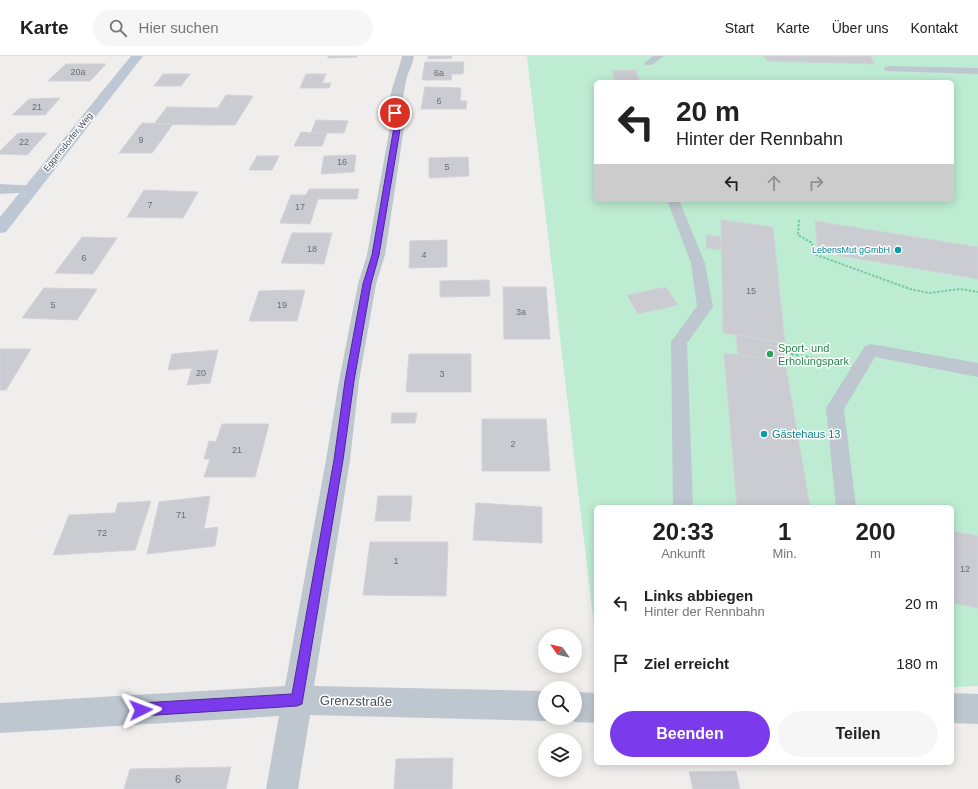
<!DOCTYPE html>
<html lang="de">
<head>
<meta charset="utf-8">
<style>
  body { margin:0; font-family:Helvetica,sans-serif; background:#f6f6f6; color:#222; height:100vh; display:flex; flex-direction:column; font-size:15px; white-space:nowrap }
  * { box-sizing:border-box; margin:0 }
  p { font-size:13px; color:#767676 }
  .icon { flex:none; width:22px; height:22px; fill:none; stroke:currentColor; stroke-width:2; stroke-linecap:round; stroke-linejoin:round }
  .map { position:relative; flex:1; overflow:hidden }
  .side { position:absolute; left:594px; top:449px; width:360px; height:260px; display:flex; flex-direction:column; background:#fff; border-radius:6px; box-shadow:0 2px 10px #0003 }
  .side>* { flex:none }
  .guide { position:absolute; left:594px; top:24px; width:360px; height:122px; border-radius:6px; box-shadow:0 2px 10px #0003; background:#fff; color:#222; overflow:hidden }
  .needle { width:26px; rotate:304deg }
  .fabs { position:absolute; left:538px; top:573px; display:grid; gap:8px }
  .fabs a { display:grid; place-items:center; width:44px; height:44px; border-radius:50%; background:#fff; box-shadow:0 2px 10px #0003; font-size:20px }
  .pin { position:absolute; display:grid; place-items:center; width:34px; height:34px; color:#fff; margin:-17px; border:2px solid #fff; border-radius:50%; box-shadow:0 1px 4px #0007 }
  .me { position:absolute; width:44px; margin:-22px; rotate:87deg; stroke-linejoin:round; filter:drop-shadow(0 0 3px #0008) }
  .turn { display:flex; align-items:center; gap:14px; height:84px; padding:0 16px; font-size:18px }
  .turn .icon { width:52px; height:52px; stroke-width:2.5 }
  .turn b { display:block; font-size:28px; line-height:34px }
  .lanes { display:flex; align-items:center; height:38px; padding:0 16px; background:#0003; justify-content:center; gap:20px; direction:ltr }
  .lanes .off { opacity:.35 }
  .eta { display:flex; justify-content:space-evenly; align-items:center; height:68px; text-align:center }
  .eta b { font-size:24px; font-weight:800; line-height:28px }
  .button { display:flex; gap:8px; margin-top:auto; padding:8px 16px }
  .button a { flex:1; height:46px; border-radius:24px; background:#7c3aed; color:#fff; font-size:16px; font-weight:800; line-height:46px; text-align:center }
  .button a+a { background:#f6f6f6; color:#222 }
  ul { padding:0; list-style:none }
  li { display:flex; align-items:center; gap:12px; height:60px; padding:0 16px }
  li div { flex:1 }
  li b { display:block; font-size:15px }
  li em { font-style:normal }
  header { display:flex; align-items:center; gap:24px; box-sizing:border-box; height:56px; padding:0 20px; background:#fff; border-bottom:1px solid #e0e0e0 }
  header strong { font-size:19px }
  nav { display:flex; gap:22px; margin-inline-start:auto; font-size:14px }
  .search { width:280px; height:36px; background:#f6f6f6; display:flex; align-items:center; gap:10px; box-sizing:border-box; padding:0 14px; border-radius:22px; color:#767676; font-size:15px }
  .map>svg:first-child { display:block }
  .green { fill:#bdecd2; fill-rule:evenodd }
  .building { fill:#caccd2; stroke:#d1d3d9 }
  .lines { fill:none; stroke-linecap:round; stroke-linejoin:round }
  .path-far1 { stroke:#76c9a4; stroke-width:2; stroke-dasharray:2.5 1.5; stroke-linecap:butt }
  .path { stroke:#76c9a4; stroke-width:2.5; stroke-dasharray:3 2; stroke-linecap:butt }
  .lane { fill:#bec7cf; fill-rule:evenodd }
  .street { fill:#bec7cf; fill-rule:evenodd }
  .secondary { fill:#bec8d4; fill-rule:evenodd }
  .route { fill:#7c3aed; stroke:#51269a }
  .culture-dot { fill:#0f9aa8; stroke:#fff; stroke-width:1.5 }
  .leisure-dot { fill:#2e9e5b; stroke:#fff; stroke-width:1.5 }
  .labels { text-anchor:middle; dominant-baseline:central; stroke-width:3; stroke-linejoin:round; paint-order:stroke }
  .number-label { font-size:9px; fill:#676f78 }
  .far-street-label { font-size:9px; fill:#46505a; stroke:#fff }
  .far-culture-label { font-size:9px; fill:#0d838f; stroke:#fff; text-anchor:end }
  .leisure-label { font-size:11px; fill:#27864d; stroke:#fff; text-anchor:start }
  .culture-label { font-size:11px; fill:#0d838f; stroke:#fff; text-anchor:start }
  .near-number-label { font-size:11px; fill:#676f78 }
  .near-street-label { font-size:13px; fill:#46505a; stroke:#fff }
</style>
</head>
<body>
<header>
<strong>Karte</strong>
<div class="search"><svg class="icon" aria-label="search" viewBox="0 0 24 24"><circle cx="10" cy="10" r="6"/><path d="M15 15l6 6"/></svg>Hier suchen</div>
<nav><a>Start</a><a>Karte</a><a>Über uns</a><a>Kontakt</a></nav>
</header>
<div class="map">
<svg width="978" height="733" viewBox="0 0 978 733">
  <rect width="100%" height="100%" fill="#f0eded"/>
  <path class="green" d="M527,0H978V630L952,631V451H596V587ZM596,26H952V144H596Z"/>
  <path class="building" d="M328,0H357V1L328,2Z
    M428,0H452V2L428,3Z
    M764,0H870L875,8L767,5Z
    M425,6H464L463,18H452L451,24H422Z
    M66,8H106L90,25H48Z
    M612,14H636L639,24H615Z
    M163,18H190L181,30H154Z
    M306,18H326L322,27H331L329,32H300Z
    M425,31L461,32L460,45H467L466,53H421Z
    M226,39L253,40L235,69H207Z
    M60,42L45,59H12L29,43Z
    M167,51L218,52L207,69L154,68Z
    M316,64L348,65L344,77H311Z
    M142,67L173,68L152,97H119Z
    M301,76L311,77H327L322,90H294Z
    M18,77H47L27,99L0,98V95Z
    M356,99L354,116L321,118L324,100Z
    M257,100H279L272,114H249Z
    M468,101L469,120L429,122V102Z
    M309,133H359L357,143H318L310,168L280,167L291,139H306Z
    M144,134L198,136L183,162L127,161Z
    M721,164L773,171L785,287L723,277Z
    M815,165L978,191V223L818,196Z
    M292,177H332L324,208L281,207Z
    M706,179L721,181V194L706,192Z
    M82,181L117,182L93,218L55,217Z
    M447,184V211L409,212L410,185Z
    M489,224L490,240L440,241V225Z
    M503,231H546L550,283H504Z
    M666,231L678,249L638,258L627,239Z
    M44,232L97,233L77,264L22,262Z
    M305,234L297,265H249L259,235Z
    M736,279L785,287V305L738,299Z
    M0,293H31L6,334H0Z
    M218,294L210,327L187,329L192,312L168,314L172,298Z
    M724,297L785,305L810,451H737Z
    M409,298H471V336H406Z
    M392,357H417L415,367H391Z
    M482,363H546L550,415H482Z
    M222,368H269L255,421H204L210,403H204L209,385L216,386Z
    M210,440L204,473L218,471L215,490L147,498L159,446Z
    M378,440H412L410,465H375Z
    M151,445L135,494L53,499L69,459L115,457L118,447Z
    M476,447L542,451V487L473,484Z
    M952,475L978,480V552L952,547Z
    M370,486H448L446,540L363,539Z
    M453,702L452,733H394L396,703Z
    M231,711L226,733H124L130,713Z
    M736,715L740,733H693L689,716Z"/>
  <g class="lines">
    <path class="path-far1" d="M799,164L798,179L812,187L814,198L910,233L929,237L960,233L978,236"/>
    <path class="path" d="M786,297L834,306"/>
    <path class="lane" d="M653,0H664L652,9H646L644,7Z
      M889,10L978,12V18L885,15L884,13L885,11Z
      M667,144H679L705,207L713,251L687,287L693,451H673L671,286L697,250L691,207Z
      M871,288L978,307V321L875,301L844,353L856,451H836L826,352L865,290Z"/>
    <path class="street" d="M402,0H414C413,8 409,14 407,21C404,34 400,53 405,65L385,199L376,228L359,325L350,404L314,630L545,635V662H552L545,665L310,659L298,733H266L279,660L0,677V647L285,630L326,404L339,325L358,228L367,199L391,65C384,44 398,20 402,0Z
      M0,128L36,130L39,133L36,136L0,138Z
      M575,636L596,637V667L575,666L566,662H575Z
      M952,637L978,638V668L952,667Z"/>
    <path class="secondary" d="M131,0H143L6,176L0,177V161Z"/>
  </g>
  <path class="route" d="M395,55C403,60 400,72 399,80L379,199L371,228L354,325L343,404L302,648L297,650L141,660L136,658L135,654L136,649L141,647L292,638L334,404L345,325L363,228L372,199L395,65L392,57Z"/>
  <g class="culture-dot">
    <circle cx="898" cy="194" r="4"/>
    <circle cx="764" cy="378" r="4"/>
  </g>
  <circle class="leisure-dot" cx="770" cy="298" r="4"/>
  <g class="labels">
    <g class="number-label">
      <text x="78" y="16">20a</text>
      <text x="439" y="17">6a</text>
      <text x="439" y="45">6</text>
      <text x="37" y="51">21</text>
      <text x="141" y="84">9</text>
      <text x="24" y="86">22</text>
      <text x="342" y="106">16</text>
      <text x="447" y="111">5</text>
      <text x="150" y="149">7</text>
      <text x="300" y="151">17</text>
      <text x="312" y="193">18</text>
      <text x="424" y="199">4</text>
      <text x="84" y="202">6</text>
      <text x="751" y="235">15</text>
      <text x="53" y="249">5</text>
      <text x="282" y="249">19</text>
      <text x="521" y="256">3a</text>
      <text x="201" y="317">20</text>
      <text x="442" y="318">3</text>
      <text x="513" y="388">2</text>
      <text x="237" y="394">21</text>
      <text x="181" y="459">71</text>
      <text x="102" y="477">72</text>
      <text x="396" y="505">1</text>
      <text x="965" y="513">12</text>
    </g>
    <g class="far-street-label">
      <text transform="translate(68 86) rotate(-51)">Eggersdorfer Weg</text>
    </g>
    <g class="far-culture-label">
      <text x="890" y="194">LebensMut gGmbH</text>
    </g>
    <g class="leisure-label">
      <text x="778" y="292">Sport- und<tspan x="778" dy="13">Erholungspark</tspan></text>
    </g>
    <g class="culture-label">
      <text x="772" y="378">Gästehaus 13</text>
    </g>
    <g class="near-number-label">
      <text x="178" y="723">6</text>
    </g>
    <g class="near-street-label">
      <text transform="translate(356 645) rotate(1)">Grenzstraße</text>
    </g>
  </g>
</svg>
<div class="fabs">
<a><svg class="needle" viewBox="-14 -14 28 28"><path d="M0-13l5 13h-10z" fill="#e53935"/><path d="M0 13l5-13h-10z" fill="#767676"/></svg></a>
<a><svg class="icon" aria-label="search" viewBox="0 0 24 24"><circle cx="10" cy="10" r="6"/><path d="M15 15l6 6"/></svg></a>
<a><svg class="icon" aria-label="layers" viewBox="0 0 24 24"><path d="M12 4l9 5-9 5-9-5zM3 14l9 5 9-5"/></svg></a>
</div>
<div class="pin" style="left:395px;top:57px;background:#d93025"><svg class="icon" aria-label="arrive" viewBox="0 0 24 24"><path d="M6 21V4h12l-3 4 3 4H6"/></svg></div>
<svg class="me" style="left:141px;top:654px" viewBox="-20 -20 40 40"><path d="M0-17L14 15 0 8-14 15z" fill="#7c3aed" stroke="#fff" stroke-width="4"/></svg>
<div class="guide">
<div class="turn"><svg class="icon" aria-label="left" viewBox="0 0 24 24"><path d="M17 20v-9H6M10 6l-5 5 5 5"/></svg><div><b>20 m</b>Hinter der Rennbahn</div></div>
<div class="lanes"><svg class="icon" aria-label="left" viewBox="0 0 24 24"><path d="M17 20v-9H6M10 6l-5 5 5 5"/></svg><svg class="icon off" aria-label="ahead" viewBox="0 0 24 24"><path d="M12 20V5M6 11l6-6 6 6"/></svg><svg class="icon off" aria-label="right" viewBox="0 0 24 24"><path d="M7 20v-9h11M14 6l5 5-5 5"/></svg></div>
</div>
<section class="side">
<div class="eta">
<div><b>20:33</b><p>Ankunft</p></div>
<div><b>1</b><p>Min.</p></div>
<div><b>200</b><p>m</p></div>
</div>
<ul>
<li><svg class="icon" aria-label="left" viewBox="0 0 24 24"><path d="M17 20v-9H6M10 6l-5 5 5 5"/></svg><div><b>Links abbiegen</b><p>Hinter der Rennbahn</p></div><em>20 m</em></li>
<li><svg class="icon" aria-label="arrive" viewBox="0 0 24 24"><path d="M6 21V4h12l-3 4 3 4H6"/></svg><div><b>Ziel erreicht</b></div><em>180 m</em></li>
</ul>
<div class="button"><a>Beenden</a><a>Teilen</a></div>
</section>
</div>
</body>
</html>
